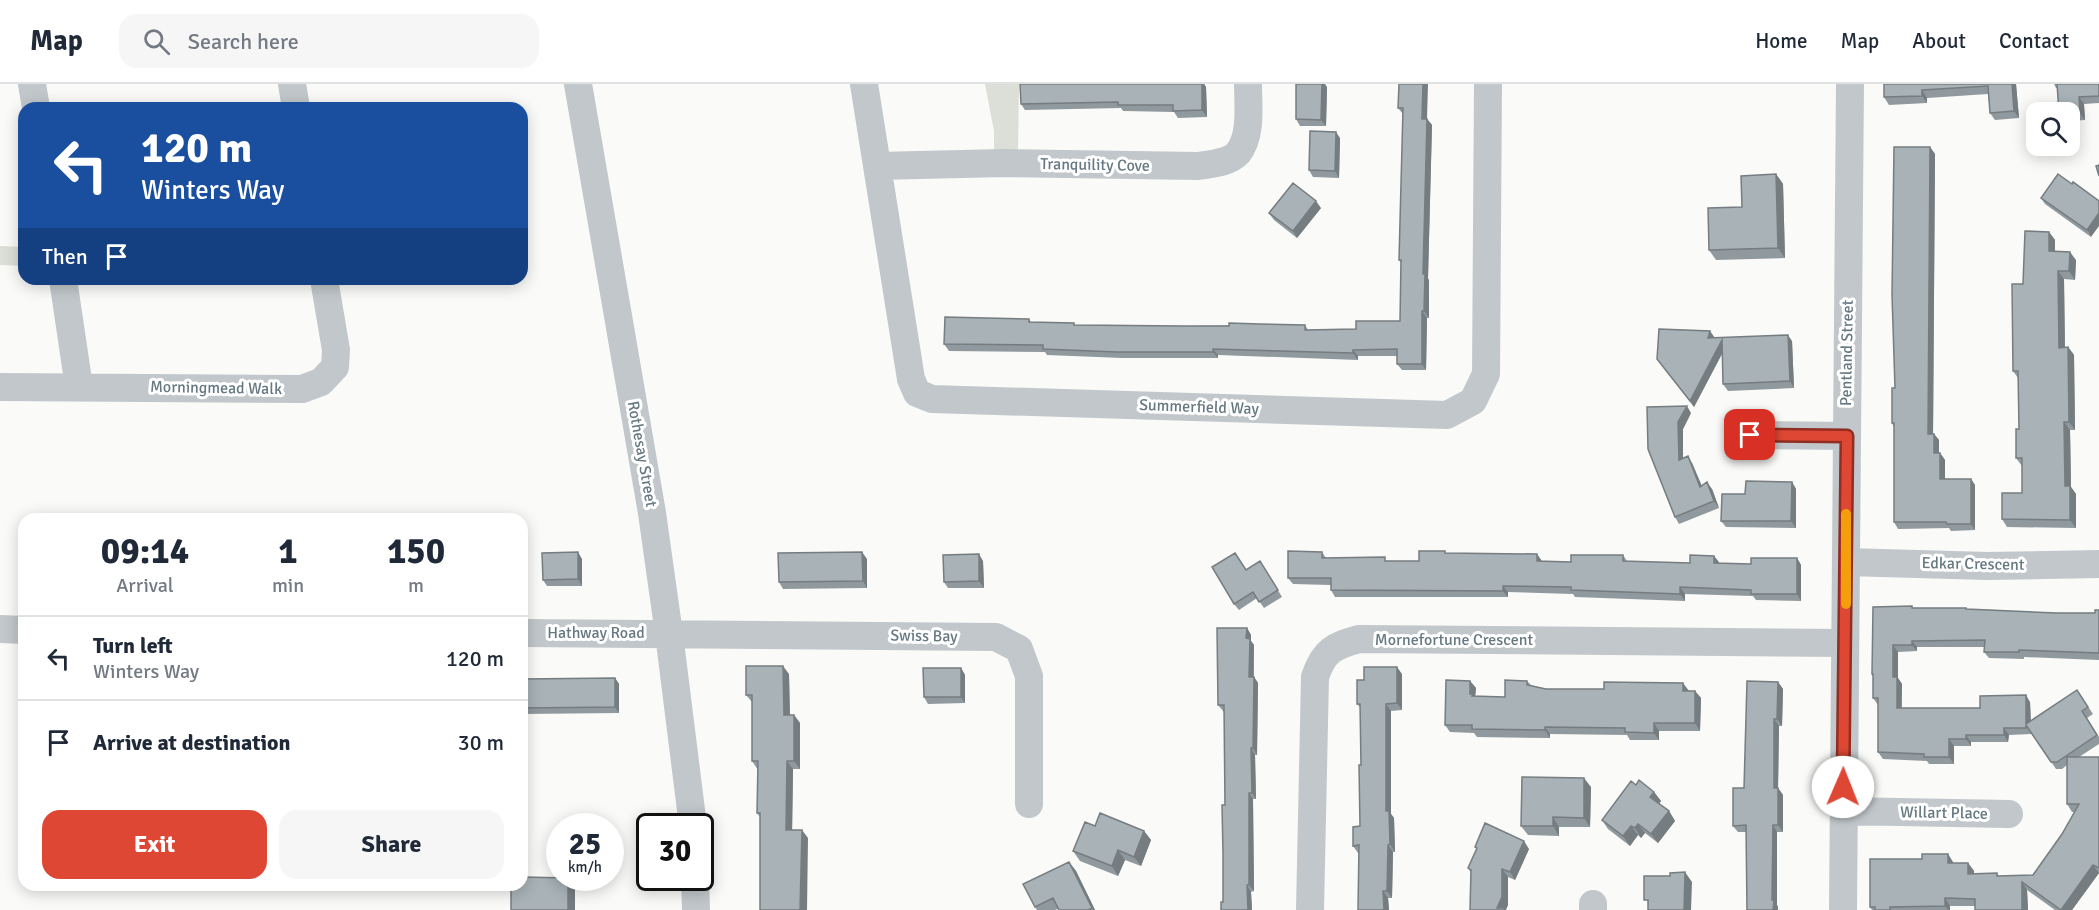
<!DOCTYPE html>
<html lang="en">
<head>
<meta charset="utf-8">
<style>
  body { margin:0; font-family:Signika,sans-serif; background:#f6f6f7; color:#1f2937; height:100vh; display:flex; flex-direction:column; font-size:22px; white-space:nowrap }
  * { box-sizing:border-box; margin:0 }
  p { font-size:20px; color:#747a83 }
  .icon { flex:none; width:33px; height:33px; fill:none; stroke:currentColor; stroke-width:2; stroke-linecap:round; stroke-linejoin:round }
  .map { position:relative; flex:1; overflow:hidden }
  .drawer { position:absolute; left:18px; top:429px; width:510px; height:378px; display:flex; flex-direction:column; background:#fff; border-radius:18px; box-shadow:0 3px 15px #0003 }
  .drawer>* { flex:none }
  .guide { position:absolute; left:18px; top:18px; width:510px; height:183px; border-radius:18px; box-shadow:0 3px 15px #0003; background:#1a4fa0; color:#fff; overflow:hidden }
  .tools { position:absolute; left:2026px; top:18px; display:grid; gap:12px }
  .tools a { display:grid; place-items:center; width:54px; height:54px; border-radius:12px; background:#fff; box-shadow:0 3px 15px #0003; font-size:30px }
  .speed { position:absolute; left:546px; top:729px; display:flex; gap:12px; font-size:30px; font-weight:700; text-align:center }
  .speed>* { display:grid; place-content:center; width:78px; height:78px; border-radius:50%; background:#fff; box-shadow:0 3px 15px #0003; line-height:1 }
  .speed small { font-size:15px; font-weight:400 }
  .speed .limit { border:3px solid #111; border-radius:9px; background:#fff; color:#111 }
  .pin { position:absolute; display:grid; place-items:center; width:51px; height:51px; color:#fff; margin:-26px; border-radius:12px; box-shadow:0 3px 9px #0006 }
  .me { position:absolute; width:66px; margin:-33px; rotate:1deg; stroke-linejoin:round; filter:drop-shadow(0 0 4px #0008) }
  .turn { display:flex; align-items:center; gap:21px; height:126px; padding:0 24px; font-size:27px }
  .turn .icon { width:78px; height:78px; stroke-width:2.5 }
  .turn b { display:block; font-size:42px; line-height:51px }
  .then { display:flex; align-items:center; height:57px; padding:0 24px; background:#0003; gap:12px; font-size:22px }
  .eta { display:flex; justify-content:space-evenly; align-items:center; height:102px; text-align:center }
  .eta b { font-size:36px; font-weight:800; line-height:42px }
  .cta { display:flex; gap:12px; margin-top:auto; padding:12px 24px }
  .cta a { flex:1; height:69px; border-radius:18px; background:#de4734; color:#fff; font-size:24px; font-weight:800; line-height:69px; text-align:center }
  .cta a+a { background:#f6f6f7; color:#1f2937 }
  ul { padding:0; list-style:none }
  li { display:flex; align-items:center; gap:18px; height:84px; padding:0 24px; border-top:2px solid #e0e1e3 }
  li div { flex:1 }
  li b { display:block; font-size:22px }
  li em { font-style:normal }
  header { display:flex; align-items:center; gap:36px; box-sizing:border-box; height:84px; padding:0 30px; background:#fff; border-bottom:2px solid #e0e1e3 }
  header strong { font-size:28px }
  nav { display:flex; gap:33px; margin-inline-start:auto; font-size:21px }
  .search { width:420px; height:54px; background:#f6f6f7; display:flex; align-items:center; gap:15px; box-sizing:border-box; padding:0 21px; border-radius:18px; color:#747a83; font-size:22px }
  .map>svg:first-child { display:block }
  .green { fill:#dbdfd7 }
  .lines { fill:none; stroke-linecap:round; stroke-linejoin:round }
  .minor { stroke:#c1c7ca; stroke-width:28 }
  .wall { fill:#90999d }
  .shaded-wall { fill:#767d80 }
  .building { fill:#a8b2b7; stroke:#767d80; stroke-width:1.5 }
  .route-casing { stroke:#902e22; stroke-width:15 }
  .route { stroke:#de4734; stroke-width:10 }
  .slow { stroke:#f59e0b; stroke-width:10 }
  .labels { text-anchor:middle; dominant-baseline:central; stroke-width:6; stroke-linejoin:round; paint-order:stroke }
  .street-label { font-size:16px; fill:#667982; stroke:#fff }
</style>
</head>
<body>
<header>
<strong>Map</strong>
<div class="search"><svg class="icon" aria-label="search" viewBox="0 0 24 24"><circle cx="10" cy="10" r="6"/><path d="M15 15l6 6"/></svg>Search here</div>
<nav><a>Home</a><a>Map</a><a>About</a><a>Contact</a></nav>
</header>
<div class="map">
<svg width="2099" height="826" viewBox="0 0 2099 826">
  <rect width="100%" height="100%" fill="#fafaf8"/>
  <path class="green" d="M985,0H1019L1018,68L994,67V47Z
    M0,162L24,163V182L0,181Z"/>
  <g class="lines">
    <path class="minor" d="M32,0L36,24
      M292,0L296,24
      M578,0L652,429L669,550L693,742
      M864,0L911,295L917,309L932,315L1447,331L1473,317L1486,290L1488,0
      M877,82L1004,79L1198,82C1210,80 1229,79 1238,69C1252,52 1248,21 1248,0
      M63,195L79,303
      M0,303L302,305L321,298L335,283L336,266L324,195
      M1751,351L1847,352
      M1846,478L1988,482L2099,480
      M0,545L24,546
      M522,549L996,553L1019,565L1029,592V720
      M1843,727L2009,730
      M695,794L696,826
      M1310,826L1315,593C1324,566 1334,562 1359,555L1845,559
      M1593,826V820
      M1843,826L1850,0"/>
  </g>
  <path class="wall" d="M1020,0H1204L1206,3L1207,33L1178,34L1174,28L1123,27L1121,24L1025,26L1021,20Z
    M1399,0L1432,41L1428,194L1429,197V234H1427L1426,286H1402L1397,280V272H1358V276L1218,271V274H1122L1047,271L1045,268L949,267L944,260L1029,235L1031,238L1074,239L1075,241L1183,242L1305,241L1308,246L1356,245L1400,237L1401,179L1399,176L1403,30L1398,24Z
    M1884,0H2016L2019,34L1995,36L1990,29L1988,10L1927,14V19L1889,21L1884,13Z
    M2054,0H2099V19L2084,20L2085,36L2070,37V28L2057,4H2056Z
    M1327,3L1326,42H1300L1296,35Z
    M1340,54L1339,94L1313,93L1309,86Z
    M1930,63L1935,70L1933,350H1934L1939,356V369H1940L1945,376V395H1971L1975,401V446L1951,447L1949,444L1898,445L1894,438V343L1892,339L1895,304Z
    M1776,90L1783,100L1785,174L1716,176L1709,166L1742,123Z
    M2058,90L2091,153L2045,120L2041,114Z
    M1321,124L1297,154L1274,136L1269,129Z
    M2049,148L2055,156V167L2076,176L2075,196L2064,195L2065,263H2068L2074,271L2075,346H2070L2071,403L2076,410V444L2007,443L2002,435L2022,409V382L2016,374L2019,345L2018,294L2013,287L2023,200Z
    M1715,254L1792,257L1794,304L1728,307L1723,300L1722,270L1694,323L1662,282Z
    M1691,329L1683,345V374L1692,379L1702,402L1712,405L1719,424L1679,440L1675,433L1648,365Z
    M1792,398L1796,405V444L1726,443L1721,437L1745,410Z
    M1322,468L1326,474L1389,477H1419L1447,469L1542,477L1571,478L1623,471L1627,477L1690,479L1714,472L1719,479L1751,480L1797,474L1801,481V517L1756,516L1753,512L1685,510V517L1575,513L1573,510L1508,508V513H1335L1331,506V501L1293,500L1288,494Z
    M582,475V502H547L543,496Z
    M867,475V504L783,505L779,498Z
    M983,477L984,504H948L944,498Z
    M1260,477L1282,513L1264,524L1257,514L1239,526L1234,520L1246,486Z
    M1913,524H1966L1967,525L2057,529H2095L2099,526V576L2024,573V575L1989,574L1984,568L1985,563H1917V567L1898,568V594L1902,600V624H1980L2030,618L2031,637L2077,606L2093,630L2087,634L2099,653V660L2079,673H2099V789L2072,826H2055L2027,806L2028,826H1975V822H1950V826H1872L1870,823L1922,775L1948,770L1953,779H1968L1974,787V790L1997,789L1999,792L2033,791L2062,750L2075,728H2072L2067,720V681L2062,685H2056L2031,648V650L2009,651L2008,658H1971V662H1954V680H1929L1927,677L1883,675L1878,668V621L1873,614V593L1872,590Z
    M1247,544L1251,551V557L1254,561V593L1258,599L1257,671H1255L1256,715H1253L1254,807L1251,808L1252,826H1221L1223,818L1225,721L1224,628L1218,621Z
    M961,584L965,591V619L928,620L924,613Z
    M789,590L790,631H794L800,639V685H793L792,746L808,754L760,733L757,729L758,686L752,677V618L746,611Z
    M1402,590V626L1391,627V730L1394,734L1395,768H1393L1392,814H1388L1389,826L1358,769L1353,762L1360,742L1361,681L1360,623L1357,620L1364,596Z
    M615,594L619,600V629L522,630V599Z
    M1470,597L1476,604L1475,613H1505L1527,597L1531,601L1546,605L1695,607L1701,614L1700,647H1659V656H1630L1627,651L1550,650V654L1477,653L1474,649L1450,648L1445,641Z
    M1778,598L1783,605L1782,642H1779L1778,704L1783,711V748H1777V821L1778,823V826L1746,748H1738L1733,742L1744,704Z
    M1636,701L1654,708L1661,717L1659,720L1669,727L1675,737L1658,759L1645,749L1641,754L1638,751L1630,762L1608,745L1602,736Z
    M1591,703L1590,743H1559V752L1528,751L1521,742Z
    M1095,742L1144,747L1151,756L1141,782L1125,776L1118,792L1080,777L1073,767Z
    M1475,763L1529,765L1515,796L1508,793V821L1471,789L1468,784L1477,765Z
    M1069,778L1076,787L1095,826H1059L1058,825L1055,826H1037L1035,823Z"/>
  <path class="shaded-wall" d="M1202,0H1204L1206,3L1207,33L1202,26Z
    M1321,0H1325L1327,3L1326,42L1321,36Z
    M1423,0H1428L1427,35L1432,41L1428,194L1429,197V234L1424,227L1423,190Z
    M2012,0H2016L2019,34L2014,27Z
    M1922,6L1927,14V19L1922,12Z
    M2079,13L2084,20L2085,36L2080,29Z
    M1336,48L1340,54L1339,94L1335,87Z
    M1930,63L1935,70L1933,356L1928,350Z
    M1776,90L1783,100L1785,174L1778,164Z
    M1316,117L1321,124L1297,154L1293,147Z
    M2099,129V142L2091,153L2087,146Z
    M2049,148L2055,156V175L2049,167Z
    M2070,168L2076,176L2075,196L2069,187Z
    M2058,187L2064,195L2065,272L2059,264Z
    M1422,227L1427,234L1426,286L1422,280Z
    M1710,247L1715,254L1713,261L1708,254Z
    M1788,251L1792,257L1794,304L1790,297Z
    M1722,256L1726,262L1694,323L1690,317Z
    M2068,263L2074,271L2075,346L2069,338Z
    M1213,265L1218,271V274L1213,268Z
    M1353,266L1358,272V276L1353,269Z
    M1687,322L1691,329L1683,345V383L1679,376L1678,338Z
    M2064,338L2070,346L2071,403L2076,410V444L2070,436L2065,402Z
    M1934,350L1939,356V376L1934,369Z
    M1940,369L1945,376V402L1940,395Z
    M1688,372L1692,379L1705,410L1700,403Z
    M1971,395L1975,401V446L1971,440Z
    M1707,398L1712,405L1719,424L1714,417Z
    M1792,398L1796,405V444L1791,437Z
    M578,468L582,475V502L578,495Z
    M862,468L867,475V504L863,497Z
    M979,470L983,477L984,504L979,497Z
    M1537,470L1542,477H1537Z
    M1714,472L1719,478L1718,486L1714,479Z
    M1797,474L1801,481V517L1797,510Z
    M1503,502L1508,508V513L1503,507Z
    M1680,503L1685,510V517L1680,510Z
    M1247,544L1251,551V557L1254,561L1253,599L1249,593L1246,554Z
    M1912,557L1917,563V567L1912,561Z
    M1893,561L1898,568V594L1902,600L1901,631L1897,624L1893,593Z
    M783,582L789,590L790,639L784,631Z
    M1397,583L1402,590V626L1397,619Z
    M961,584L965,591V619L961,613Z
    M1254,593L1258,599L1257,671L1253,664Z
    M615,594L619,600V629L615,623Z
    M1470,597L1476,604L1475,614L1470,610Z
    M1778,598L1783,605L1782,642L1777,635Z
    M1683,599L1689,607H1683Z
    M1695,607L1701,614L1700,647L1695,639Z
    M2026,611L2030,618L2031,647L2026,640Z
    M1386,620L1391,627V730L1394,734L1395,768L1390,760L1386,727Z
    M794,631L800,639V685L794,677Z
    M1774,635L1779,642L1778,704L1783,711V748L1778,741L1774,704Z
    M1654,639L1659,647V656L1654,649Z
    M1545,643L1550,650V654L1545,646Z
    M2004,644L2009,651L2008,658L2004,651Z
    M1966,651L1971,658V662L1966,655Z
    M1949,655L1954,662V680L1949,673Z
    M1251,664L1255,671L1256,715L1252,709Z
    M787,677L793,685L792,754L786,746Z
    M1584,694L1591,703L1590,743L1584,734Z
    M1654,708L1661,717L1657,722L1650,713Z
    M1249,709L1253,715L1254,807L1249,801Z
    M1669,727L1675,737L1658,759L1651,750Z
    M1553,733L1559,743V752L1553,742Z
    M1638,740L1645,749L1641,754L1635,744Z
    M1773,741L1777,748V821L1778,823V826H1773L1772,816Z
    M1631,742L1638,751L1630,762L1623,752Z
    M802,746L808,754L807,826H800Z
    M1144,747L1151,756L1141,782L1134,773Z
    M1524,757L1529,765L1515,796L1510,788Z
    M1388,761L1393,768L1392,814L1387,807Z
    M1118,766L1125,776L1118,792L1112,782Z
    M1948,770L1953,778V787L1948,779Z
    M1069,778L1076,787L1095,826H1093Z
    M1968,779L1974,787V797L1968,790Z
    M2093,781L2099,789L2072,826H2061Z
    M1502,785L1508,793V821L1506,826H1498L1497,824Z
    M1685,788L1692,798L1691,826H1684Z
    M568,794L575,802V826H568Z
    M2022,798L2027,806L2028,826H2022Z
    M1247,801L1251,808L1252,826H1248Z
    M1383,807L1388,814L1389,826H1384Z
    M1945,814L1950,822V826H1948L1945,822Z"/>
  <path class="building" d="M1020,0H1202V26L1173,27V21H1118V18L1021,20Z
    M1296,0H1322L1321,36L1296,35Z
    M1399,0H1423L1422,35H1427L1423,190H1425L1424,227H1422V280H1397V265L1353,266V269L1213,265V268H1117L1043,265V261L944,260L945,233L1029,235V238L1074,239V241L1183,242H1229V239L1260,240L1305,241V246L1356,245V237H1400L1401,176H1399L1403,24H1398Z
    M1884,0H2012L2014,27L1990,29L1988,2L1922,6V12L1884,13Z
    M2057,0H2099V12L2079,13L2080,29H2070V28H2059Z
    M1310,47L1336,48L1335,87L1309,86Z
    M1894,63H1930L1928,350H1934V369H1940V395H1971V440H1947L1946,438H1894V339H1892V304H1895L1892,211Z
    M2099,81V92L2096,82Z
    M1776,90L1778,164L1709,166L1708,124L1742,123L1741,92Z
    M2058,90L2072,100L2073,98L2099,117V129L2087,146L2041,114Z
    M1293,99L1316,117L1293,147L1269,129Z
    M2025,147L2049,148V167L2070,168L2069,187H2058L2059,264L2068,263L2069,338H2064L2065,402H2070V436L2002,435V409H2022V374H2016V345H2019L2018,287H2013L2012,200H2023Z
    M1659,245L1710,247L1708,254L1788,251L1790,297L1723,300L1722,256L1690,317L1657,275Z
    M1687,322L1678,338L1679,376L1688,372L1700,403L1707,398L1714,417L1675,433L1648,365L1647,323Z
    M1746,397L1792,398L1791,437H1721L1722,410H1745Z
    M1288,467L1322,468V474L1385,473V477H1419V467H1445V469L1537,470V477L1571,478V471H1623V477L1690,479V471L1714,472V479L1751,480V474H1797V510H1751V506L1680,503V510L1571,506V503L1503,502V507L1331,506V494H1288Z
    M578,468V495L543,496L542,469Z
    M862,468L863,497L779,498L778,469Z
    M1235,469L1246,486L1260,477L1278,506L1259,518L1253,508L1234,520L1212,483Z
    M979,470V497L944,498L943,471Z
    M1912,522V524H1966V525L2057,529H2095V526H2099V569L2019,566V568H1984L1985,556L1912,557V561H1893V593H1897V624H1980V612L2026,611V640L2077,606L2088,623L2082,627L2097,651L2057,678H2051L2026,641V644H2004V651H1966V655H1949V673H1924V670L1878,668V614H1873V590H1872L1873,523Z
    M1217,544H1247L1246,554L1250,555L1249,593H1254L1253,664H1251L1252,709H1249V801H1247L1248,826H1221V818H1223V769L1222,721H1225L1224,621H1218Z
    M746,582H783L784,631H794V677H787L786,746H802L800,826H760V729H757L758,677H752V611H746Z
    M1364,583H1397V619L1386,620V727H1389L1390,760L1388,761L1387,807H1383L1384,826H1358L1359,761L1353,762V743L1360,742L1359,681H1361L1360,620H1357V596H1364Z
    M923,584H961V613H924Z
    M615,594V623L522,624V599H523V595Z
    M1446,596L1470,597V610H1473L1472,612L1505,613V596L1527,597V601L1546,605H1604V598L1683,599V607H1695V639H1654V649L1625,648V644L1545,643V646L1472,645V641H1445Z
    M1747,597L1778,598L1777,635H1774V704H1778V741H1773L1772,816H1774L1773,826H1747L1746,741L1733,742V704H1744Z
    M2067,673H2099V784L2093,781L2061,826L2022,798V826H1975V815L1945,814V822L1890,823V826H1875V823H1870V775H1922V770H1948V779H1968V790L1997,789V792L2033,791L2062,750L2079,720H2067Z
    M1522,693L1584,694V734L1553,733V742H1521Z
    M1639,696L1654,708L1650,713L1669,727L1651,750L1638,740L1635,744L1631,742L1623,752L1602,736L1631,697L1636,701Z
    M1100,729L1144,747L1134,773L1118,766L1112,782L1073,767L1085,738L1095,742Z
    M1485,739L1524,757L1510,788L1502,785V813L1497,824H1505V826H1470L1471,786L1468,784L1477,764L1475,763Z
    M1069,778L1092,824L1088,826H1059L1053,814L1035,823L1023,800Z
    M1685,788L1684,826H1648V816H1644V792H1670V789Z
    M522,793L568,794V826H511V801H522Z"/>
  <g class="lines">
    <g class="route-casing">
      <path id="route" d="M1750,351L1847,352L1843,703"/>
    </g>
    <use href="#route" class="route"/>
    <path class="slow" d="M1846,520V430"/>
  </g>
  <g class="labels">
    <g class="street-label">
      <text transform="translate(1095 81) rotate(1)">Tranquility Cove</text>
      <text transform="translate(1847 269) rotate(-89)">Pentland Street</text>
      <text transform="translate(216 304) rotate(1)">Morningmead Walk</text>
      <text transform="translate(1199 323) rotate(2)">Summerfield Way</text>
      <text transform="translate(642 370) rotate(80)">Rothesay Street</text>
      <text transform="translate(1973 480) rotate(1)">Edkar Crescent</text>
      <text x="596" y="549">Hathway Road</text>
      <text transform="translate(924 552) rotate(1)">Swiss Bay</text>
      <text x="1454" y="556">Mornefortune Crescent</text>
      <text transform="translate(1944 729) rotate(1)">Willart Place</text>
    </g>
  </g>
</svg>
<div class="tools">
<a><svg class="icon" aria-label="search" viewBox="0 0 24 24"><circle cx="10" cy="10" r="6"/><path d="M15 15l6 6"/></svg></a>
</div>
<div class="speed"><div>25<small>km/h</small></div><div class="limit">30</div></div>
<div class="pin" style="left:1750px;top:351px;background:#d93025"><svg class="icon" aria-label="arrive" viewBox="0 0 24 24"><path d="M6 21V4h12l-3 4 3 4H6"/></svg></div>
<svg class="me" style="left:1843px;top:703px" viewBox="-20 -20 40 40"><circle r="19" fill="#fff"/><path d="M0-13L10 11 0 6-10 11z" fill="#de4734"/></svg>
<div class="guide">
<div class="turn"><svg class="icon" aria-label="left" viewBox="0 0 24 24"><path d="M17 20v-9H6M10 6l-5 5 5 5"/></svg><div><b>120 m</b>Winters Way</div></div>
<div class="then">Then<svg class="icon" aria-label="arrive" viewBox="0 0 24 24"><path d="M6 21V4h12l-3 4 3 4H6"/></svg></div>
</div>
<section class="drawer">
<div class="eta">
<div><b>09:14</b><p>Arrival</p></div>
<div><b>1</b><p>min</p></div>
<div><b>150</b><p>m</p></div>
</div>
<ul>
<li><svg class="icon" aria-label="left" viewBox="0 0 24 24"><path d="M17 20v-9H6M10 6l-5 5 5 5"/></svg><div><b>Turn left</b><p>Winters Way</p></div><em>120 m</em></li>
<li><svg class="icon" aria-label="arrive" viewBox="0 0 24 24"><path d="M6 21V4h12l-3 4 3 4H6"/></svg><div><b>Arrive at destination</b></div><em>30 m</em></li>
</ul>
<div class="cta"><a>Exit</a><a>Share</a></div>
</section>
</div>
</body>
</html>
